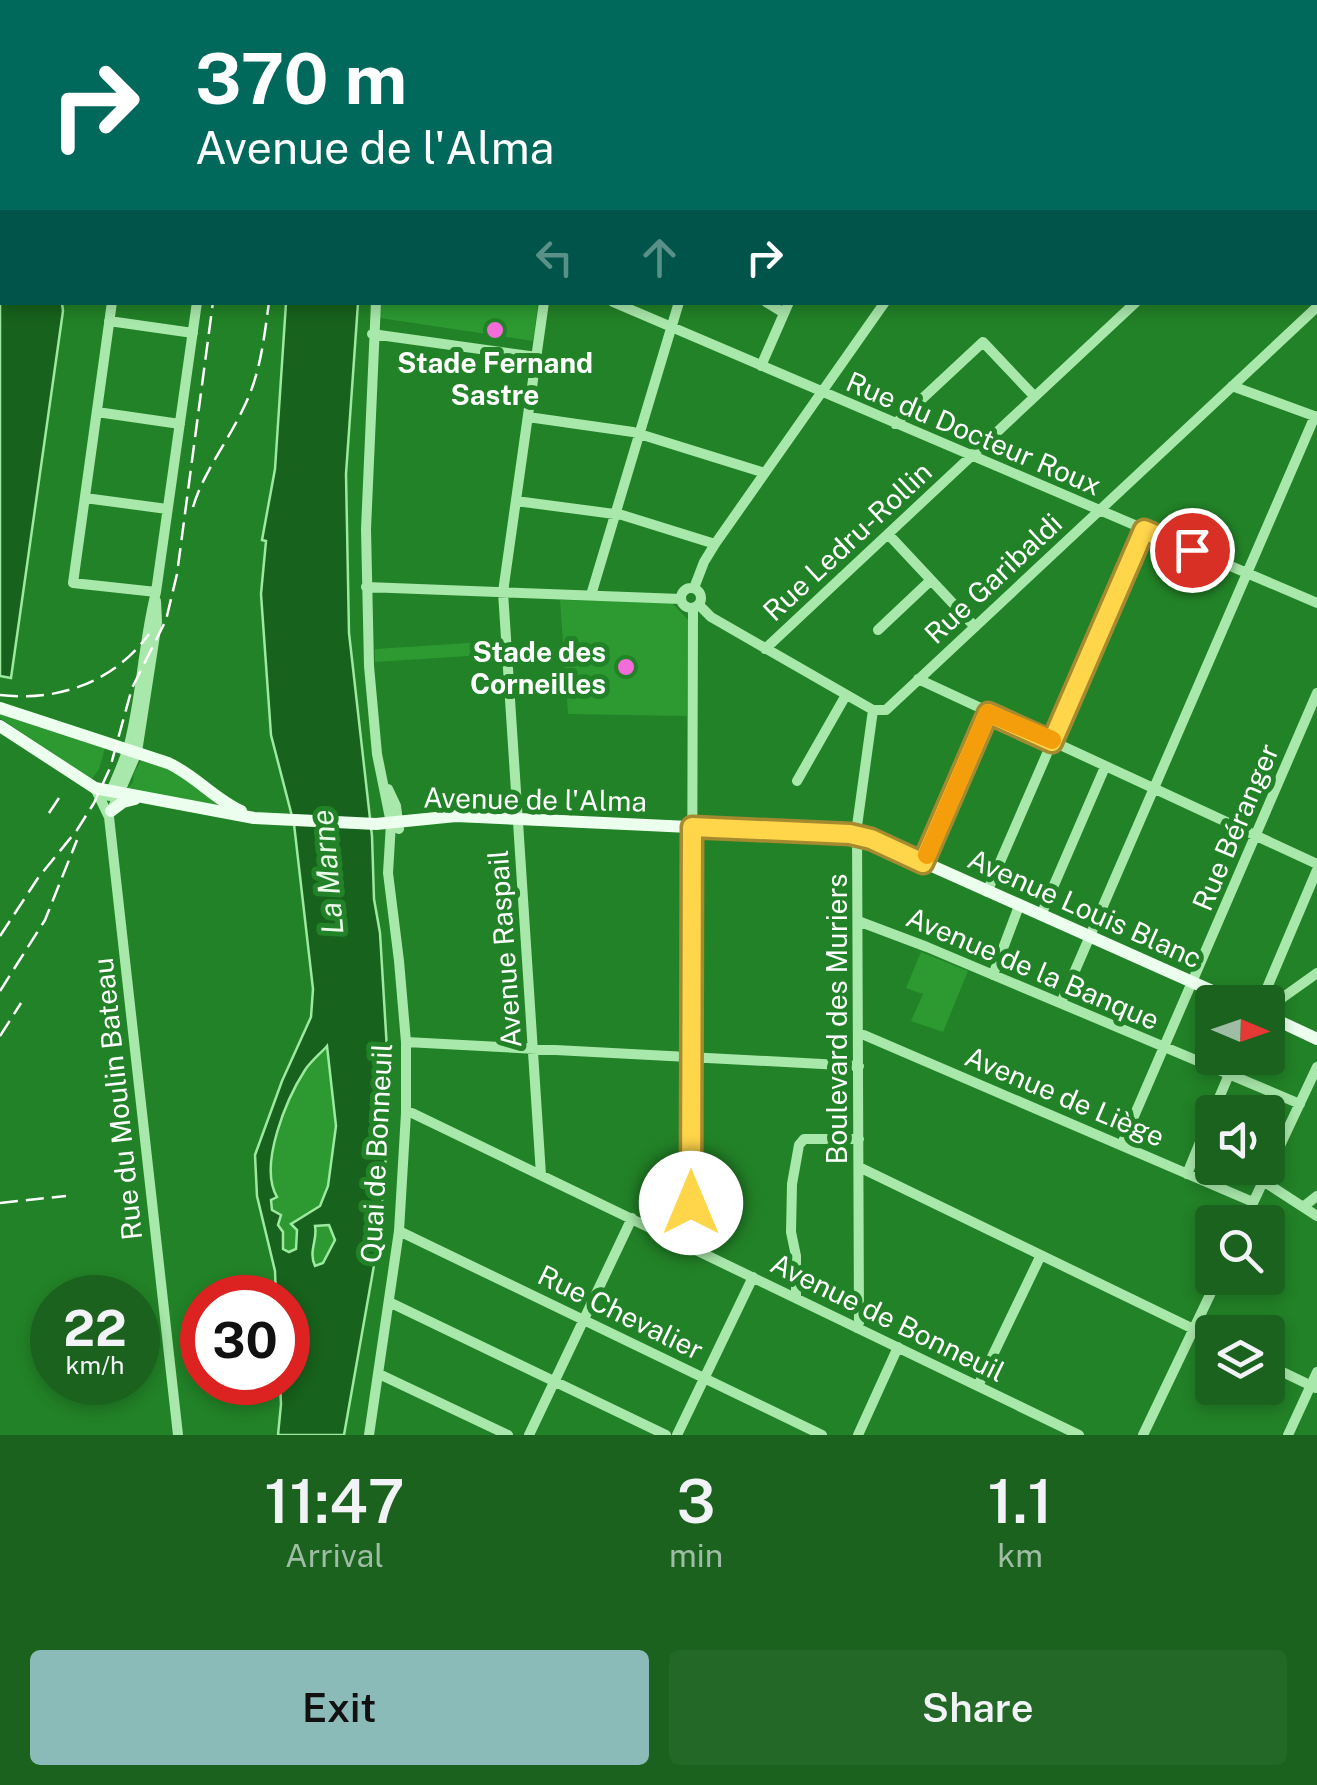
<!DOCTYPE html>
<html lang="en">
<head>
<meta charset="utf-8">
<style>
  body { margin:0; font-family:"Public Sans",sans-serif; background:#236826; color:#f1f3f6; height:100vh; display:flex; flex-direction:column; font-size:38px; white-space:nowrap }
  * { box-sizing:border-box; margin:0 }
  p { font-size:32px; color:#9fbca4 }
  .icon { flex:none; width:55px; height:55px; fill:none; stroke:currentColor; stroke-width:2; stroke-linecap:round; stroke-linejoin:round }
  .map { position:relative; height:1435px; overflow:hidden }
  .side { display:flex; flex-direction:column; background:#1a621d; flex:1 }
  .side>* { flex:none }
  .guide { position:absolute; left:0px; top:0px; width:1318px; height:305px; box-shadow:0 5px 15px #0003; background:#00695c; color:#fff; overflow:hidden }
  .needle { width:65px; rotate:92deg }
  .fabs { position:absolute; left:1195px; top:985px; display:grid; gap:20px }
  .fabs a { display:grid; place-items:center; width:90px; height:90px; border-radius:10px; background:#1a621d; box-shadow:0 5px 15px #0003; font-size:50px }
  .speed { position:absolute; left:30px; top:1275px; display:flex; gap:20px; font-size:50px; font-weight:700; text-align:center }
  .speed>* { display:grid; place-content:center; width:130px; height:130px; border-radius:50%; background:#1a621d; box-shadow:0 5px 15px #0003; line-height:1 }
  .speed small { font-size:25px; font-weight:400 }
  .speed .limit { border:15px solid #d22; background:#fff; color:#111 }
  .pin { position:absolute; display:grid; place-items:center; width:85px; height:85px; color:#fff; margin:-42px; border:5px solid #fff; border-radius:50%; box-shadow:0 2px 10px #0007 }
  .me { position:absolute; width:110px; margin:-55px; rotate:0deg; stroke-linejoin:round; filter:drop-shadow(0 0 8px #0008) }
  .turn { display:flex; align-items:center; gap:35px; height:210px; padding:0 30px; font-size:45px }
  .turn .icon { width:130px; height:130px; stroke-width:2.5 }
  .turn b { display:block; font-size:70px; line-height:85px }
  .lanes { display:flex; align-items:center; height:95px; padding:0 30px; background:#0003; justify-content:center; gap:50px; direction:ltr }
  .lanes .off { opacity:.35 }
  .eta { display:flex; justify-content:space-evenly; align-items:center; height:170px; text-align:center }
  .eta b { font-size:60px; font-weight:600; line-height:70px }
  .button { display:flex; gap:20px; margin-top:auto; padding:20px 30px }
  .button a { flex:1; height:115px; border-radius:10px; background:#8bbbb9; color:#111; font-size:40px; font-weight:600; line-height:115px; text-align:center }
  .button a+a { background:#236826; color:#f1f3f6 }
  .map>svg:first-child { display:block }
  .green { fill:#2c9a30 }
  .water { fill:#17621c; stroke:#9de99f; stroke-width:2.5; fill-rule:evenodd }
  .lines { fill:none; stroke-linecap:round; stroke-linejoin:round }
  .minor { stroke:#a9e8ab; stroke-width:10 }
  .major { stroke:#ecfeed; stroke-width:12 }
  .rail { stroke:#fff; stroke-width:2.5; stroke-dasharray:18 8; stroke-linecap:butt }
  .route-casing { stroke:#a68a30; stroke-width:25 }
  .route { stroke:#ffd54a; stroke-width:18 }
  .slow { stroke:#f59e0b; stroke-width:18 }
  .poi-dot { fill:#f46cd9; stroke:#228227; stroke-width:4 }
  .labels { text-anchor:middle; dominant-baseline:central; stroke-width:10; stroke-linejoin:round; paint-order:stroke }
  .poi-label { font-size:28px; font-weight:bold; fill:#fff; stroke:#228227 }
  .street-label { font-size:28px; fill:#fff; stroke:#228227 }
  .water-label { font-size:30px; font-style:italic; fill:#e9fae9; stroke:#228227 }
</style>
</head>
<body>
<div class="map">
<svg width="1317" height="1435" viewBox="0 0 1317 1435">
  <rect width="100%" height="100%" fill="#228227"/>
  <path class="green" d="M381,303H538L533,341L380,318Z
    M560,600L671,602L688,620L687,716L568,714Z
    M500,641L501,654L375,662V649Z
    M0,710L106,745L99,769L92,779L0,718Z
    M148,760L170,768L228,809L127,789L133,782L134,773L141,761Z
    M921,952L968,971L943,1032L911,1021L923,994L906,988Z
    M328,1046C333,1093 342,1143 327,1189C317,1219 297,1211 296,1250L289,1252L283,1250C283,1229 273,1219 270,1200L277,1197C258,1165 287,1097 306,1069C311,1060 320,1053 328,1046Z
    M329,1224L335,1240L323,1263L314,1266C308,1251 318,1240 314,1226Z"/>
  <path class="water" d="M2,259V302L62,303L63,311L11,678L0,676V272Z
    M286,303H358L346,474L349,633L372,836L374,899L380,933L387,1050L386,1155L379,1237L344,1435H278L281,1404L280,1383L288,1382V1298L276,1297L275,1271L257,1196L255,1155L282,1081L311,1017L313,989L294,824L271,735L261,594L266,541L262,540L275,469ZM327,1046L336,1126L328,1186L320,1206L291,1224L297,1230L296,1249L289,1252L283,1249V1232L278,1225L281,1215L272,1210L271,1200L277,1197C258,1165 287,1098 305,1070C311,1061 320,1054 327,1046ZM329,1225L335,1240L323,1263L315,1266C308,1251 318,1240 315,1226Z"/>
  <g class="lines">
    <path class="minor" d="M657,0L660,2
      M813,0L817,2
      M956,0L958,2
      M1219,0V2
      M1285,0L1288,2
      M185,2L186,0
      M284,2L285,0
      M457,2L458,0
      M588,2V0
      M864,2L869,0
      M1081,2L1085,0
      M1097,2L1099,0
      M1255,2L1258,0
      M1315,31L1317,33
      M1315,135L1317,133
      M1315,213L1317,214
      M1315,247H1317
      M112,302L73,583L156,592
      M613,302L1317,603
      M766,302L784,313
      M109,321L193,333
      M372,334L537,357
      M761,366L789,302
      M1232,386L1317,417
      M97,412L180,424
      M528,417L633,432L765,473
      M895,424L983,342L1034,396
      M85,498L167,509
      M516,501L622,515L715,544
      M888,534L975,627
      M366,587L681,599
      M681 598a10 10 0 1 1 20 0a10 10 0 1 1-20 0Z
      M694,588L704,562L715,544L885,302
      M591,595L679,302
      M699,605L711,617L873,710
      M878,630L931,580
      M765,649L1136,302
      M918,679L1317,864
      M873,710H886L1317,307
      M797,781L846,695
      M95,788L109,817L178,1435
      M388,789L396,806L399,829
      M109,796C116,779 124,762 129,745C142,695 143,642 156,592L197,302
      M111,812L137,752L157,622L156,601
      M923,863L988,713
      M987,892L1144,530
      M1041,915L1105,767
      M858,921L927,947L1300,1104
      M993,975L1019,906
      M1261,1002L1317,870
      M1061,1003L1315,416
      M1268,1008L1317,973
      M859,1035H864L1253,1202
      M406,1042L859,1066
      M1213,1112L1236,1058
      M406,1113H412L1079,1435
      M1122,1144L1317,693
      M859,1167L1212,1338
      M1187,1174L1212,1113
      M541,1175L503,592L544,302
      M1263,1181L1317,1216
      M1303,1207L1317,1196
      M1244,1222L1317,1067
      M399,1231L822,1435
      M689,1246L691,1240L693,608
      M796,1298V1256L791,1232L792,1184L799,1145L804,1139H859
      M389,1302L666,1435
      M857,1328L859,1323L857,826L873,710
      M1268,1365L1316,1388
      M379,1374L508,1435
      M978,1386L1041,1255
      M369,1435L399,1231L406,1113V1042L399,961L388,873L391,823L377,754L369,666L366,529L376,302
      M529,1435L632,1218
      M677,1435L753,1277
      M858,1435L898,1347
      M1143,1435L1218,1278
      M1288,1435L1317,1372"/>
    <path class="major" d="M0,708L168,763C195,775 214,799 241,811
      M0,726L95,788L254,818L376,824L456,816L858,835L885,845L1237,1002
      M111,811L123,802L135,799
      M1268,1016L1317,1039"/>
    <path class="rail" d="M311,2L312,0
      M352,2L353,0
      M193,507C204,471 227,443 243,409C260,376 264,339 269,302
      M0,695C58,702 114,682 149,634
      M49,813L63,792
      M0,936L38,878L77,830L94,803L110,768L132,688L166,620L177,574L213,302
      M0,991L45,920L77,840
      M0,1036L21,1003
      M0,1203L66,1196"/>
  </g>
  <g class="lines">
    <g class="route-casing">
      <path id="route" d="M691,1203L692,827L850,834L871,839L923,863L988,713L1052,742L1144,530L1192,550"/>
    </g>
    <use href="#route" class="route"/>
    <path class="slow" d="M927,855L988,713L1052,740"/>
  </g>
  <g class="poi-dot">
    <circle cx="495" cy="330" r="10"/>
    <circle cx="626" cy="667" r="10"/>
  </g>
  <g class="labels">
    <g class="poi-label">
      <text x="495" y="362">Stade Fernand<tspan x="495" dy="32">Sastre</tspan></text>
      <text x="606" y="651" text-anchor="end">Stade des<tspan x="606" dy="32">Corneilles</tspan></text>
    </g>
    <g class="street-label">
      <text transform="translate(974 433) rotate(23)">Rue du Docteur Roux</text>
      <text transform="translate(847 541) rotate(-43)">Rue Ledru-Rollin</text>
      <text transform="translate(993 578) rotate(-43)">Rue Garibaldi</text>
      <text transform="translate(535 799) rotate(1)">Avenue de l'Alma</text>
      <text transform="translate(1235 827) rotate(-67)">Rue Béranger</text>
      <text transform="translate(1085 908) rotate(24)">Avenue Louis Blanc</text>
      <text transform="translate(504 949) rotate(-94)">Avenue Raspail</text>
      <text transform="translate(1033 968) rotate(23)">Avenue de la Banque</text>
      <text transform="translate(836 1019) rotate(-90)">Boulevard des Muriers</text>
      <text transform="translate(1065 1096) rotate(23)">Avenue de Liège</text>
      <text transform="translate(117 1099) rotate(-96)">Rue du Moulin Bateau</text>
      <text transform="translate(376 1153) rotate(-87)">Quai de Bonneuil</text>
      <text transform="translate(621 1312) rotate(26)">Rue Chevalier</text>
      <text transform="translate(888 1317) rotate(26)">Avenue de Bonneuil</text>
    </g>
    <g class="water-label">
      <text transform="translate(327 872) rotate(-95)">La Marne</text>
    </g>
  </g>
</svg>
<div class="fabs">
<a><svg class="needle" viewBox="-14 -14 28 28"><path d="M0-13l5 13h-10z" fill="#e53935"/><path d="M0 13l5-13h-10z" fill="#9fbca4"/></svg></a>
<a><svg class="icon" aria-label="sound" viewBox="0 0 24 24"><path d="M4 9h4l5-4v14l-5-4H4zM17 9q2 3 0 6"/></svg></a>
<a><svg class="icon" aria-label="search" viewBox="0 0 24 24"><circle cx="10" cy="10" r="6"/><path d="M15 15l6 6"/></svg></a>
<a><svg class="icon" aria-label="layers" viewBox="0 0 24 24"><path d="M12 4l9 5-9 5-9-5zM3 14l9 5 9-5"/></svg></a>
</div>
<div class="speed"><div>22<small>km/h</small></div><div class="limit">30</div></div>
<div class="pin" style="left:1192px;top:550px;background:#d93025"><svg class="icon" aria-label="arrive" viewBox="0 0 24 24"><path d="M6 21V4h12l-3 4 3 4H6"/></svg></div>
<svg class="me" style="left:691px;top:1203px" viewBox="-20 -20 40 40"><circle r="19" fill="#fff"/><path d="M0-13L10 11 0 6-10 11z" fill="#ffd54a"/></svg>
<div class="guide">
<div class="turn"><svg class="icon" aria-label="right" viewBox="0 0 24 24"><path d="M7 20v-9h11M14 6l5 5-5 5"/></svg><div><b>370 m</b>Avenue de l'Alma</div></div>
<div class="lanes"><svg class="icon off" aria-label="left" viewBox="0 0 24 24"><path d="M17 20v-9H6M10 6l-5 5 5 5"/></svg><svg class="icon off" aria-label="ahead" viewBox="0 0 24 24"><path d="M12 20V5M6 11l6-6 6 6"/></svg><svg class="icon" aria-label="right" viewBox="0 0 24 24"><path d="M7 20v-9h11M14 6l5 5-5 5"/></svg></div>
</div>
</div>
<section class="side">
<div class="eta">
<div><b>11:47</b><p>Arrival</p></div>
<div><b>3</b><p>min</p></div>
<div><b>1.1</b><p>km</p></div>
</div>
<div class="button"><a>Exit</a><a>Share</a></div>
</section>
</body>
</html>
